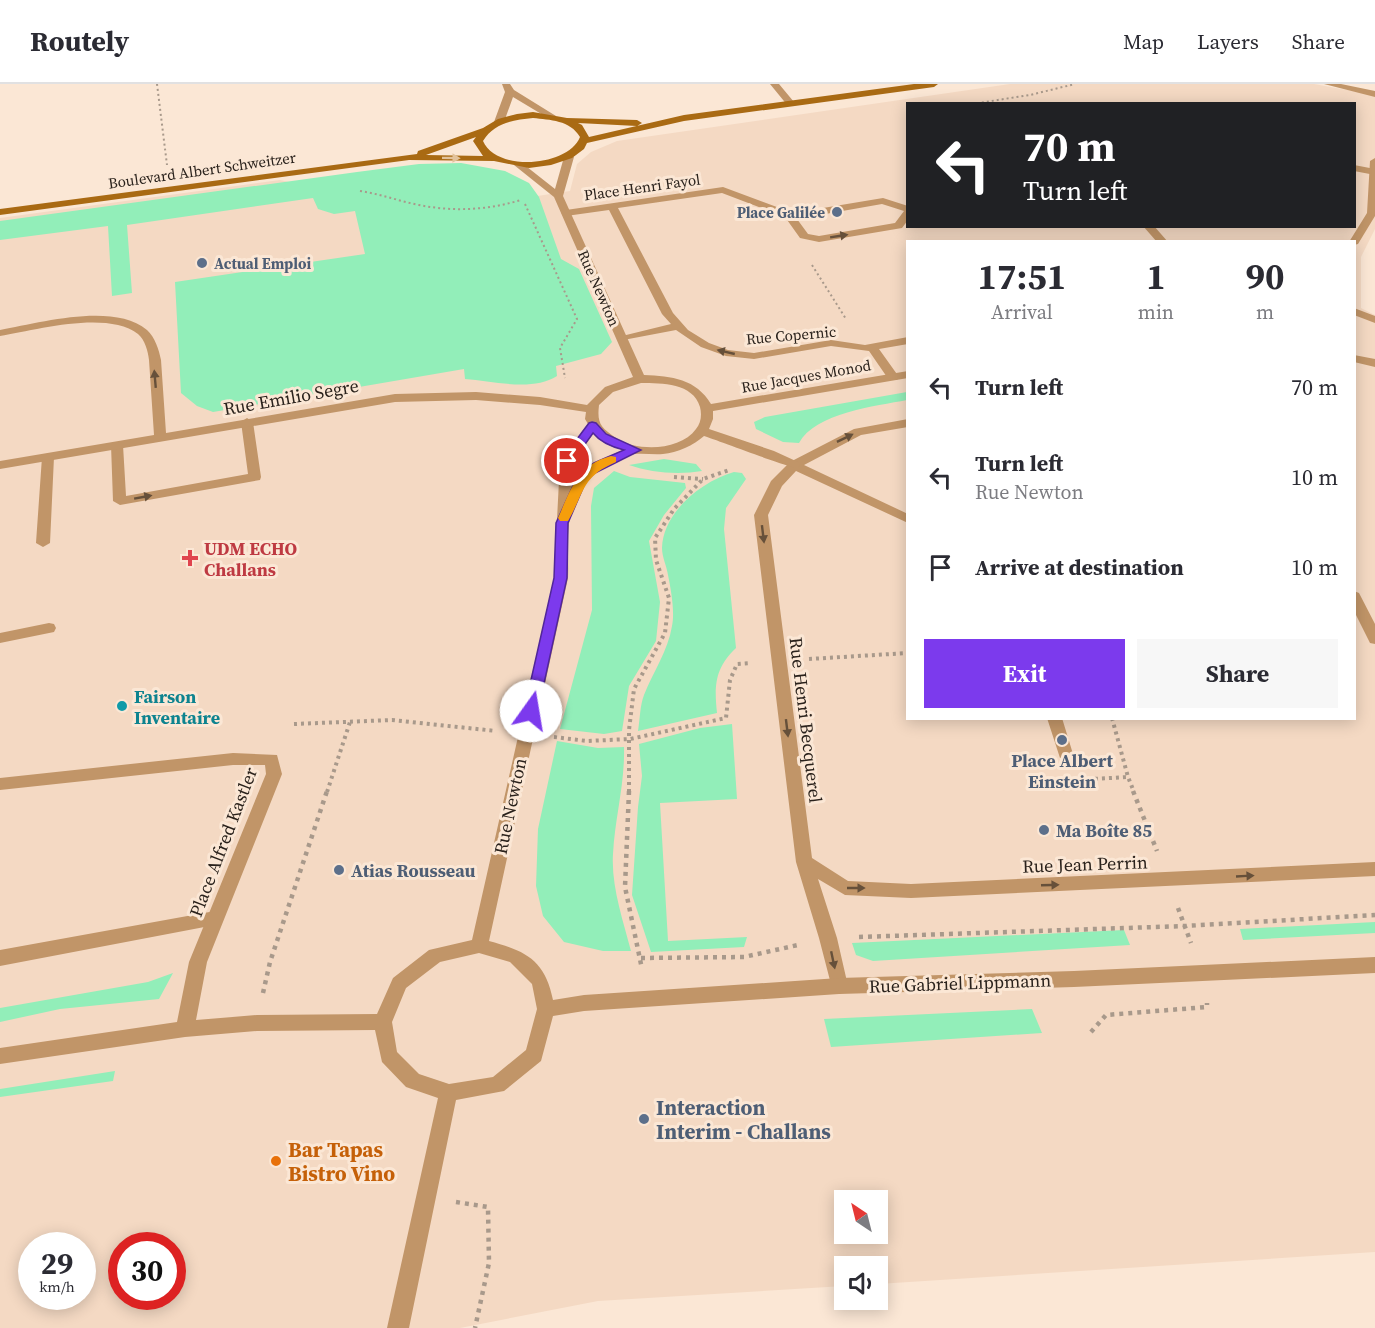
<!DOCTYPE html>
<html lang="en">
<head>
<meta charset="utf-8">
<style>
  body { margin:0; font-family:"Source Serif 4",serif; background:#f7f7f7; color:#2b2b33; height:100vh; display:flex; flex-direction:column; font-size:22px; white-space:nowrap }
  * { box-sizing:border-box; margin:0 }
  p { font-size:20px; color:#7c7c81 }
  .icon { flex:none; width:33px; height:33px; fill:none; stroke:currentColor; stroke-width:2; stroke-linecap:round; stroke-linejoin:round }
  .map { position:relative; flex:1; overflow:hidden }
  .details { position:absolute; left:906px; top:156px; width:450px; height:480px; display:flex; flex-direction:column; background:#fff; border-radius:0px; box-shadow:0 3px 15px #0003 }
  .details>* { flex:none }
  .banner { position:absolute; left:906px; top:18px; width:450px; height:126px; border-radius:0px; box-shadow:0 3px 15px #0003; background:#202124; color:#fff; overflow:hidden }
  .needle { width:39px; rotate:325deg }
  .controls { position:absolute; left:834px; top:1106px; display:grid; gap:12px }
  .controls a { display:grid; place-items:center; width:54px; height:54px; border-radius:0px; background:#fff; box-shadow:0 3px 15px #0003; font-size:30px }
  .speed { position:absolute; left:18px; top:1148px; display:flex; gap:12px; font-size:30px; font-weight:700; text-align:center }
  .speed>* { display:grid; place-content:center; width:78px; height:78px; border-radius:50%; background:#fff; box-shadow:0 3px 15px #0003; line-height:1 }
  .speed small { font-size:15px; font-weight:400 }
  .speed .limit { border:9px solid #d22; background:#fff; color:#111 }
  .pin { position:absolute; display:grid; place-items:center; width:51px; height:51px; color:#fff; margin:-26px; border:3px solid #fff; border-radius:50%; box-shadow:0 2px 6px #0007 }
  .me { position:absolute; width:66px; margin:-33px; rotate:13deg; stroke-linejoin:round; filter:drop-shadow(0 0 4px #0008) }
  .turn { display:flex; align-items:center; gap:21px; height:126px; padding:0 18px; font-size:27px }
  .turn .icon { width:78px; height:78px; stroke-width:2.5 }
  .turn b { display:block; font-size:42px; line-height:51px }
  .eta { display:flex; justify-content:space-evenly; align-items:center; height:102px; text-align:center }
  .eta b { font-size:36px; font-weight:700; line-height:42px }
  .primary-button { display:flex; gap:12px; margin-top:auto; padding:12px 18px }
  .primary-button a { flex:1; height:69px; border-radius:0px; background:#7c3aed; color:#fff; font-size:24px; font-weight:700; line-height:69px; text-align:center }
  .primary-button a+a { background:#f7f7f7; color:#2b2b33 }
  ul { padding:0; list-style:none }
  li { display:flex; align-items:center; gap:18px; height:90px; padding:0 18px }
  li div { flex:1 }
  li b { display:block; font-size:22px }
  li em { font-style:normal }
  header { display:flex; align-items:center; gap:36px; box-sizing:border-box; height:84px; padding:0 30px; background:#fff; border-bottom:2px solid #e1e1e2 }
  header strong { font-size:28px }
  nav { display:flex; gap:33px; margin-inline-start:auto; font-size:21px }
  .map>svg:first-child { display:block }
  .built { fill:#f4d9c3; fill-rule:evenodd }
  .green { fill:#92eeb9 }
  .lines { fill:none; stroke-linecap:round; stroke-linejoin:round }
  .path-far2 { stroke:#a8998b; stroke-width:2; stroke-dasharray:2 3; stroke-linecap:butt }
  .path-far1 { stroke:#a8998b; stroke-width:4; stroke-dasharray:3 4; stroke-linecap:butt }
  .path { stroke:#a8998b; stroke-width:4.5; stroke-dasharray:4 5; stroke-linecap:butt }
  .lane { fill:#c19568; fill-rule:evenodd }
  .street { fill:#c19568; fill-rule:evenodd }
  .secondary { fill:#a96a13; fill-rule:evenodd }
  .oneway { fill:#e2c29b }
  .oneway2 { fill:#66503a }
  .route { fill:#7c3aed; stroke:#51269a; stroke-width:1.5 }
  .slow { fill:#f59e0b }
  .service-dot { fill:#5c6f8a; stroke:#fbe7d5; stroke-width:2 }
  .health-dot { fill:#e0444e; stroke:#fbe7d5; stroke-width:2 }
  .culture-dot { fill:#0f9aa8; stroke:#fbe7d5; stroke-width:2 }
  .food-dot { fill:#e8710a; stroke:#fbe7d5; stroke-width:2 }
  .labels { text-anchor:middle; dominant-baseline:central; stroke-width:6; stroke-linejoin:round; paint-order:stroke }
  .far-street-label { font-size:15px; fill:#2a221c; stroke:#fbe7d5 }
  .far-service-label { font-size:15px; font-weight:bold; fill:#4e5e75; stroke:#fbe7d5; text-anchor:end }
  .street-label { font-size:18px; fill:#2a221c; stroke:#fbe7d5 }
  .health-label { font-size:18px; font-weight:bold; fill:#be3a42; stroke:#fbe7d5; text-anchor:start }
  .culture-label { font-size:18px; font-weight:bold; fill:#0d838f; stroke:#fbe7d5; text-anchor:start }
  .service-label { font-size:18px; font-weight:bold; fill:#4e5e75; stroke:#fbe7d5; text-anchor:start }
  .near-service-label { font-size:21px; font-weight:bold; fill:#4e5e75; stroke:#fbe7d5; text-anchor:start }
  .near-food-label { font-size:21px; font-weight:bold; fill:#c56008; stroke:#fbe7d5; text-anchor:start }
</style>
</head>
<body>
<header>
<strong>Routely</strong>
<nav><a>Map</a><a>Layers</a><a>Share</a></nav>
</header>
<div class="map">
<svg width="1375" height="1244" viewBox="0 0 1375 1244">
  <rect width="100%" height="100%" fill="#fbe7d5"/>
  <path class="built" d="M1010,0H1314L1375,11V145L1361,173V224L1375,231V1168L878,1200V1182H844V1202L598,1217L460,1244H0V134L280,96L426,129L570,107L577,80L591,68L617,57ZM908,20H1354V142H908ZM908,158H1354V634H908ZM844,1116H878V1149H844ZM32,1161H82V1212H32ZM122,1161H172V1212H122Z"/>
  <path class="green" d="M461,79L505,87L529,99L539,113L561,175L579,185L612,258L601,270L556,282L557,292C532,308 494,297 465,295L464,285L213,328L197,322L181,309L175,198L365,170L355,127L334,130L318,125L313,114L127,141L132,209L112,212L108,142L0,156V137L357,88L419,80Z
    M907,308V316C876,322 815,329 799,359L783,358L756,345L754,338L765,333Z
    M664,375L696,380L702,387C679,391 651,389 629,381Z
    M614,387L630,393L685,399L686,404L664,431L649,457L660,518L656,557L629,602L622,647L604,650L560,645L592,526L591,422L594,404Z
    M734,388L742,389L746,395L726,424L724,445L736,564C715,584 714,601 717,629L638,647C640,635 640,621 644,611C653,588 668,567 672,542C675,528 671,506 668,491C667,483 662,473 662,464C663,428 702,397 734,388Z
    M732,640L737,715L660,719L668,857L747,853L744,863L651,868L632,811L638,723L642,692L639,660L700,644Z
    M557,657L598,664L624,663C625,700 615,733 613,770C611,802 623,836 631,867H603L564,858L543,832L536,802L538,745Z
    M1375,838V849L1243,856L1240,845Z
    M1124,846L1130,861L873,877L856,871L852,859Z
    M173,889L159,915L60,925L0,938V924L148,898Z
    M1032,925L1042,949L831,963L824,935Z
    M115,987L113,997L0,1013V1005Z"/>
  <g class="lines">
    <path class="path-far2" d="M157,0L167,81
      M972,20L1030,11L1075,0
      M360,107C380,110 399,117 419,121C454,128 488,126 521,116
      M525,120L577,235L560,264L565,294
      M812,181L846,235"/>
    <path class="path-far1" d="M674,393L703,395
      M809,575L908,569
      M1112,634L1128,693
      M294,640L392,636L496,647
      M554,653L587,657L630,655L726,634L730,596L737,580L751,579
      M1074,696L1128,693L1134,708
      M327,708L350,638
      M629,708V646L634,605L665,549L669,514L656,476L655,454L674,425L703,395L729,386"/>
    <path class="path" d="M629,707L625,803L642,885
      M1133,707L1157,767
      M1178,824L1191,859
      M859,853L1185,842L1375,831
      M641,874L744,873L798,861
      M263,909L270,878L327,707
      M1091,948L1106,931L1207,923V919
      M456,1118L488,1123L489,1179L475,1244"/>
    <path class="lane" d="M1354,81L1375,85V91L1354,87Z
      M723,103L793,129L883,114L908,122V136L902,144L819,158L800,154L785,133L722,109L618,124L673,229L688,246L709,259L728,266L754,269L831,256L865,261L908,253V260L879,265L899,293L897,296H889L869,267L831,262L754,275L726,272L701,263L676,246L618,257V253L671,240L662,230L609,126L566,132L561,129L566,126ZM882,120L904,127L895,139L819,152L808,150L797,135Z
      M1143,142H1154L1168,158H1157Z
      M1354,271L1375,275V283L1354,278Z
      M247,334L253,338L261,393L260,396L120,421L113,417L111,361L113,358H121L123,361L126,412L248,390L241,338Z
      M908,335V343L861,351L804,381L908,430V439L796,387L782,402L768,431L812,774L848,797L911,800L1375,778V792L911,814L845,811L818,795L837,854L848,902L845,908L839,910L833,908L819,854L796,778L754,431L771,397L790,378L854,345Z
      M48,369L54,373L50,459L43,463L36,459L42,373Z
      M1354,507L1359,509L1375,540V560L1370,559L1354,527Z
      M49,539L54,540L56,544L54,548L0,559V549Z
      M1047,634H1062L1073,670L1070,674H1060Z
      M215,827L221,829L224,834L221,839L215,841L0,882V866Z"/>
    <path class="street" d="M502,0H510L514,6L556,32L548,34L513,13L504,38L496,40L494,38L505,8Z
      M770,0H779L794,18V22H788Z
      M1324,0H1341L1375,7V13Z
      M569,70L574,73L563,112L644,291C672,292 696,295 711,320L908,287V294L713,327V335L709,345L774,367L798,378L800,381L798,384C792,385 717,356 704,352C694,361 677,369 663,370C654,371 644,369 635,370C602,375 577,403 570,434C566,452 569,475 568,494L489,857C526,867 545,876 553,916L584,911L839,894L1074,887L1375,873V889L1074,903L839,910L584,927L553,932L541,977L504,1007L456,1016L409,1244H387L438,1014L406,1003L382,978L375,946L257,947L185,953L0,980V964L177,938L189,878L266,690L265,681H233L0,706V694L233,669L277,671L282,690L207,878L196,936L257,931L377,930L393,894L429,866L472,856L554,494L560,377L588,340L585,335L586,328L540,321L476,316L395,318L0,385V377L154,351L149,276C148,267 145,256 138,250C107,226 36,246 0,252V246C40,239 113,218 147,246C155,253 159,266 161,276L166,349L395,310L476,308L540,313L587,321L605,303L633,293L554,113L514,81L522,79L555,105L564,73ZM641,299C662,299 693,299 700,323C702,331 701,339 696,345C680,367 637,368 616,354C600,343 597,339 599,321L613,308ZM594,349L613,363L623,366L587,382L571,401L572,377ZM479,869L510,878L532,900L537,925L526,966L493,993L449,1000L419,990L397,968L392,938L406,904L440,878Z
      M1375,74V132L1358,160L1354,161V158H1349L1367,129L1370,77Z
      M1354,224L1375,232V239L1354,231Z"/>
    <path class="secondary" d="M914,0H938L934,3L684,37L587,59L584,65L572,74L551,81L529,84L494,77L409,76L0,131V125L417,70L418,67L483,44L498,35L517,30L533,28L567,34L637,36L642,39L637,42L578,39L582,41L589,53L684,31ZM533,34C550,36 570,36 580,53C568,83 496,88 483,57C494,39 513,36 533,34ZM476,53L473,57L483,72L426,71Z"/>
  </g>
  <defs><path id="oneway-solid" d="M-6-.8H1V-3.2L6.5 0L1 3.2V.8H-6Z" transform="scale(1.5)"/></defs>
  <use class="oneway" href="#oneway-solid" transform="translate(451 74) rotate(1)"/>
  <g class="oneway2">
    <use href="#oneway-solid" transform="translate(839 152) rotate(-9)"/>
    <use href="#oneway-solid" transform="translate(726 268) rotate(-167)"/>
    <use href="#oneway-solid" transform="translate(155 295) rotate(-95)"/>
    <use href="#oneway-solid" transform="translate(845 354) rotate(-26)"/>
    <use href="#oneway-solid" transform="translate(143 413) rotate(-10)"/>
    <use href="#oneway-solid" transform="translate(763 450) rotate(83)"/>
    <use href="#oneway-solid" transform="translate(787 644) rotate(83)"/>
    <use href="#oneway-solid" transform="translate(1245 792) rotate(-3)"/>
    <use href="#oneway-solid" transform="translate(1050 801) rotate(-2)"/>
    <use href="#oneway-solid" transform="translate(856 804)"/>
    <use href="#oneway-solid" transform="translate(833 876) rotate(78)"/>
  </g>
  <path class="route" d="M592,338L596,339L606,350L641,366L593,390L586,397L568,439L567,494L538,627L531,633L524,627L554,494L556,439L577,393L594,379L624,366C612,363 601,359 593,349L571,380H562V375L589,339Z"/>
  <path class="slow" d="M611,372L616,373V378C581,393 585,408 568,437H560L558,434C571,405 577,381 611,372Z"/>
  <g class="service-dot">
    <circle cx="837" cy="128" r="6"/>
    <circle cx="202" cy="179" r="6"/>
    <circle cx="1062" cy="656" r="6"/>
    <circle cx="1044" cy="746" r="6"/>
    <circle cx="339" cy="786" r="6"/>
    <circle cx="644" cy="1035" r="6"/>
  </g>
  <path class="health-dot" d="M187 465h6v6h6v6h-6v6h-6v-6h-6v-6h6z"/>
  <circle class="culture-dot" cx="122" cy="622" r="6"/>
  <circle class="food-dot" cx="276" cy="1077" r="6"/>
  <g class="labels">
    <g class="far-street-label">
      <text transform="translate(202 86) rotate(-8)">Boulevard Albert Schweitzer</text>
      <text transform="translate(642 103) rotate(-8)">Place Henri Fayol</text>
      <text transform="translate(599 204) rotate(66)">Rue Newton</text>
      <text transform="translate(791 251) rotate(-5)">Rue Copernic</text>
      <text transform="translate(806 292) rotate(-10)">Rue Jacques Monod</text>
    </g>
    <g class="far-service-label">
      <text x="825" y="128">Place Galilée</text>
      <text x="214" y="179" text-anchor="start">Actual Emploi</text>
    </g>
    <g class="street-label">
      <text transform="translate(291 313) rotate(-10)">Rue Emilio Segre</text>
      <text transform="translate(806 636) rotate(83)">Rue Henri Becquerel</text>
      <text transform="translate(510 722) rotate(-78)">Rue Newton</text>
      <text transform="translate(223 758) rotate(-69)">Place Alfred Kastler</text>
      <text transform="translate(1085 780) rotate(-2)">Rue Jean Perrin</text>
      <text transform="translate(960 899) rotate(-2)">Rue Gabriel Lippmann</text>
    </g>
    <g class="health-label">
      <text x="204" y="464">UDM ECHO<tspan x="204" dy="21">Challans</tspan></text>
    </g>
    <g class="culture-label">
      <text x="134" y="612">Fairson<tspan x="134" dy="21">Inventaire</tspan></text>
    </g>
    <g class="service-label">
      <text x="1062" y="676" text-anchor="middle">Place Albert<tspan x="1062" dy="21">Einstein</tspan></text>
      <text x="1056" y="746">Ma Boîte 85</text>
      <text x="351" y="786">Atias Rousseau</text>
    </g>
    <g class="near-service-label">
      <text x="656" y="1023">Interaction<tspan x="656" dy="24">Interim - Challans</tspan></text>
    </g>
    <g class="near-food-label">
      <text x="288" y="1065">Bar Tapas<tspan x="288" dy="24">Bistro Vino</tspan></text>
    </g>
  </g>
</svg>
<div class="controls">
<a><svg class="needle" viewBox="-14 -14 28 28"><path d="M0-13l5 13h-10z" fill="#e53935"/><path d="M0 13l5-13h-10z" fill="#7c7c81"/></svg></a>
<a><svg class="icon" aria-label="sound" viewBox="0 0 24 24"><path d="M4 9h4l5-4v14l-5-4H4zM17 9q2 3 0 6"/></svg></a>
</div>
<div class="speed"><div>29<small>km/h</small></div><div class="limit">30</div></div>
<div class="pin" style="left:567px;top:377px;background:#d93025"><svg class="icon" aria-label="arrive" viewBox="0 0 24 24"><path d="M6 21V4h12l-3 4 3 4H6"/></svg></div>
<svg class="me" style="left:531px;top:627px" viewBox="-20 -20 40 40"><circle r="19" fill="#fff"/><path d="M0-13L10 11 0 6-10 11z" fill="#7c3aed"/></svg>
<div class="banner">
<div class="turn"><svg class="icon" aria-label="left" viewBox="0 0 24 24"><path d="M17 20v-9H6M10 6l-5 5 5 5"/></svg><div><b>70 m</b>Turn left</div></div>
</div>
<section class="details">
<div class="eta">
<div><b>17:51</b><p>Arrival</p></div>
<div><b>1</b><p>min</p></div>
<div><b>90</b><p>m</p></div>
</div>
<ul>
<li><svg class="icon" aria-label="left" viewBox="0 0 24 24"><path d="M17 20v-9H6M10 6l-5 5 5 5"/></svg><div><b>Turn left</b></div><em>70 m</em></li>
<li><svg class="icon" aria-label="left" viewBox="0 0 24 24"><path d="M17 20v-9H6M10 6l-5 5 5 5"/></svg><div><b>Turn left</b><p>Rue Newton</p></div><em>10 m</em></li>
<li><svg class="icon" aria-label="arrive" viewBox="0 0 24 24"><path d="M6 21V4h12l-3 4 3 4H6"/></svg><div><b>Arrive at destination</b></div><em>10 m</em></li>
</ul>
<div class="primary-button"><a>Exit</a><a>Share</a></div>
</section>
</div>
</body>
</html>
